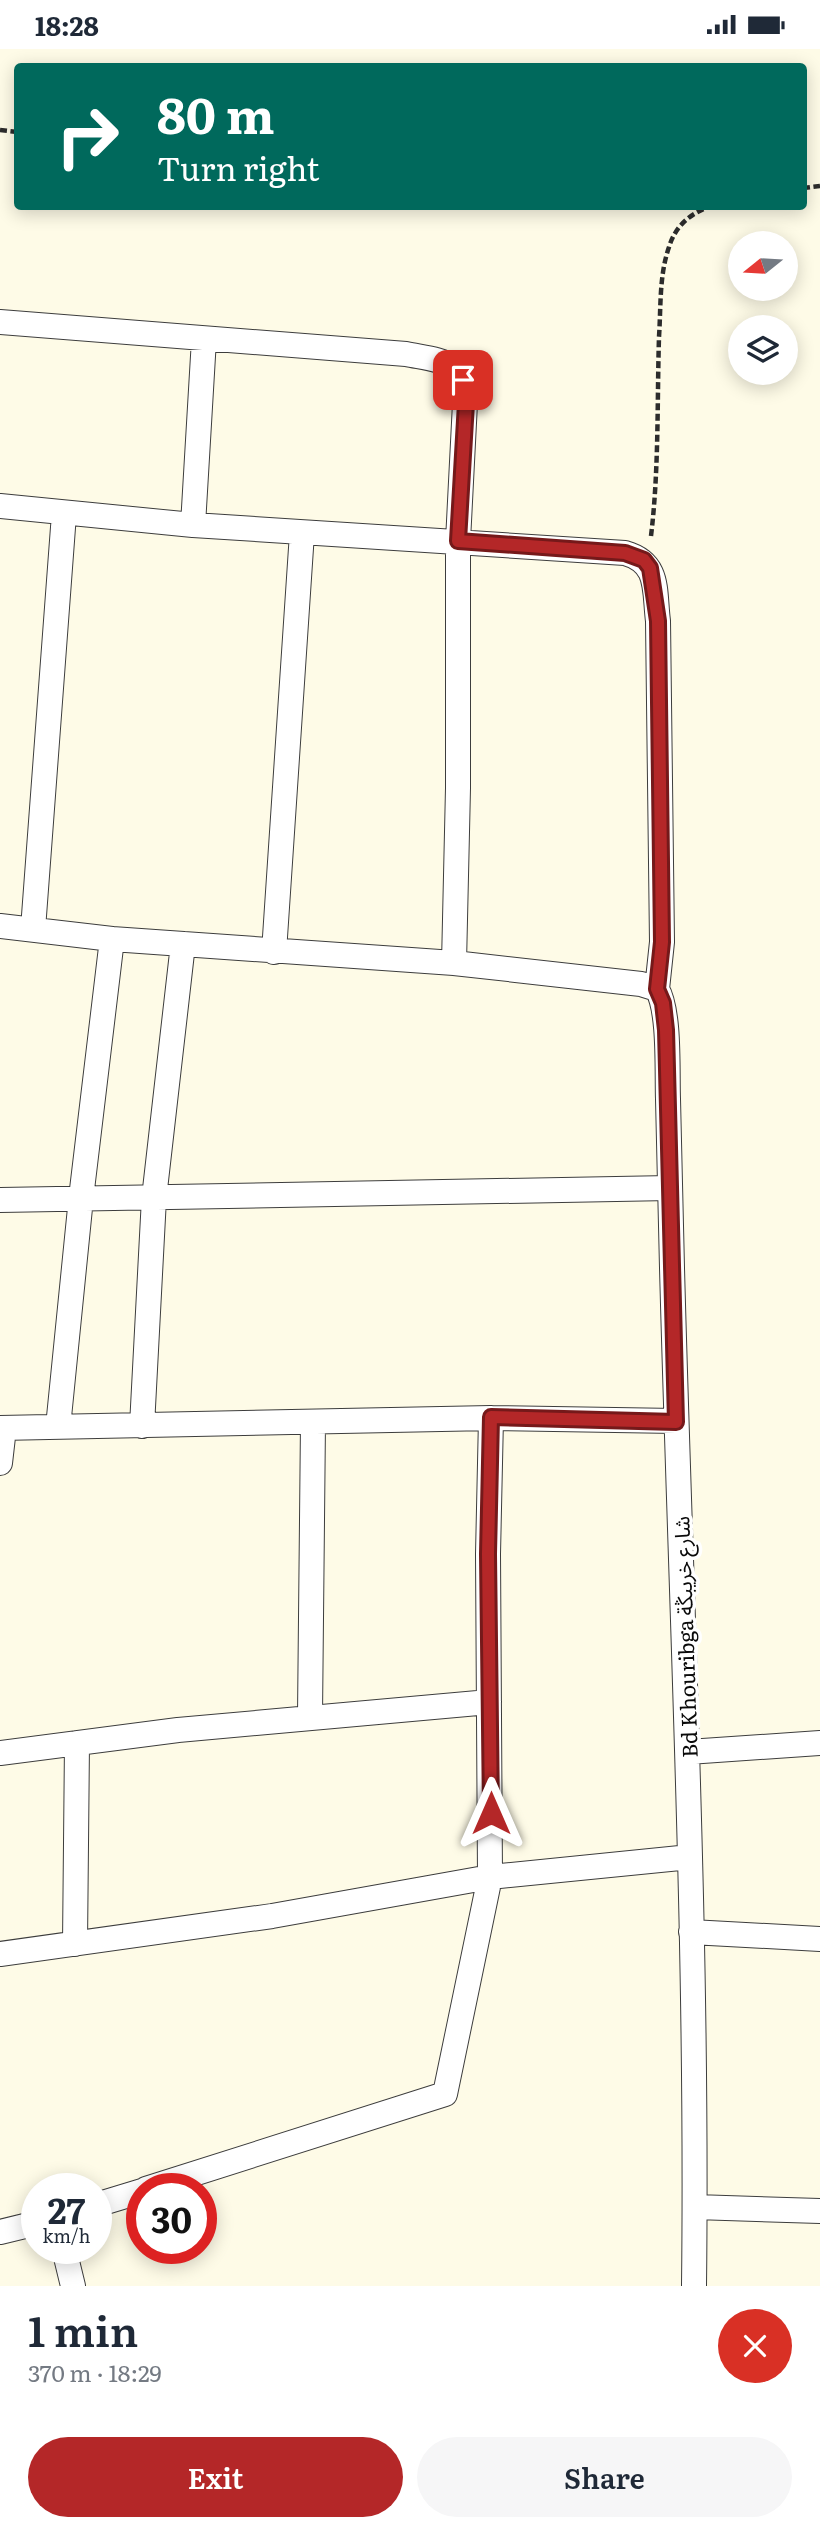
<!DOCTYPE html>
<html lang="en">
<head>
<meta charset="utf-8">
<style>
  body { margin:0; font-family:Literata,"Noto Sans Arabic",serif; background:#f6f6f7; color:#1f2937; height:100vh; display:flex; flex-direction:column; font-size:26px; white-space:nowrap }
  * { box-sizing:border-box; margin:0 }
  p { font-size:23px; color:#747a83 }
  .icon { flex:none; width:38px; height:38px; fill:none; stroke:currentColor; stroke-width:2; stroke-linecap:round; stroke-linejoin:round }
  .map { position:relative; height:2237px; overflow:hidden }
  .panel { display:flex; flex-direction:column; background:#fff; flex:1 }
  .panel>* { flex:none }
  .top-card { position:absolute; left:14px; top:14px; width:793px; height:147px; border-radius:7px; box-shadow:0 4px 18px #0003; background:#00695c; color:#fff; overflow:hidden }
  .needle { width:46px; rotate:252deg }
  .tools { position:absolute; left:728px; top:182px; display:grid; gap:14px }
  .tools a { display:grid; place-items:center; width:70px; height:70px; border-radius:50%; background:#fff; box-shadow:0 4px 18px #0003; font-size:35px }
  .speed { position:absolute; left:21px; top:2124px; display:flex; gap:14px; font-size:35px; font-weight:700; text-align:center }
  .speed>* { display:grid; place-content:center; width:91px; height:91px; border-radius:50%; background:#fff; box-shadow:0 4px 18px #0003; line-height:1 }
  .speed small { font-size:18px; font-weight:400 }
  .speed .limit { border:10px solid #d22; background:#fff; color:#111 }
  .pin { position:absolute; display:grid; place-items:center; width:60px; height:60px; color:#fff; margin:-30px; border-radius:14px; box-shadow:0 4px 10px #0006 }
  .me { position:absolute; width:77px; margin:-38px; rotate:0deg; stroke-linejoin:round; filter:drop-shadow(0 0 5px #0008) }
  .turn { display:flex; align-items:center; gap:24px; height:147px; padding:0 28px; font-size:32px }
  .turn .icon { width:91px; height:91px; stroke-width:2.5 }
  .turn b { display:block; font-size:49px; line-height:60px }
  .round { display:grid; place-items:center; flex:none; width:74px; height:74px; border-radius:37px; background:#f6f6f7 }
  .summary { display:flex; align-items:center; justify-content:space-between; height:119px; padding:0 28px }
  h1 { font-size:42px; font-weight:600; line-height:52px }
  .button { display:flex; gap:14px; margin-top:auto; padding:14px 28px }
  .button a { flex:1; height:80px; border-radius:42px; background:#b42728; color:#fff; font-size:28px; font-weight:600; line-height:80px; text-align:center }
  .button a+a { background:#f6f6f7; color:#1f2937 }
  .status { display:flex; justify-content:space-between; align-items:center; height:49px; padding:0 35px; background:#fff; direction:ltr }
  .status svg { height:19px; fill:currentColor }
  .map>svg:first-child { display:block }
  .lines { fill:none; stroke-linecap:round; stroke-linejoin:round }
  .minor-casing { stroke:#3d3d3d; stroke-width:26 }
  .path { stroke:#2c2c2c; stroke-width:4.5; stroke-dasharray:7 3.5; stroke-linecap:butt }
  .minor { stroke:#fff; stroke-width:24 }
  .route-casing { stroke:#75191a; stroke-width:18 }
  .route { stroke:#b42728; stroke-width:12 }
  .labels { text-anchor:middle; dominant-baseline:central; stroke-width:7; stroke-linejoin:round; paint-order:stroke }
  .street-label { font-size:21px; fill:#0a0a0a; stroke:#fff }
</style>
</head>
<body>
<div class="status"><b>18:28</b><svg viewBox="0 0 49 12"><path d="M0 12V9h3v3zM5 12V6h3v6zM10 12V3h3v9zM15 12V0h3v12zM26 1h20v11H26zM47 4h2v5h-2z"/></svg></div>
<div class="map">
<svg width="820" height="2237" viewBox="0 0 820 2237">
  <rect width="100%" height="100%" fill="#fefbe7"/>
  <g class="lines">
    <g class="minor-casing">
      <path id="minor" d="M0,273L406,305C441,312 464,310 465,354L458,492V739L454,914
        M0,457L193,476L625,504C660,514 654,541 658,572L662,893L657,940
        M193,476L204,290
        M0,877L112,890L454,914L641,935L657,940
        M33,880L64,465
        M274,903L302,484
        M657,940C670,962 667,1022 668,1050C669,1106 671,1163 672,1219C681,1558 698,1898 694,2237
        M0,1151L670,1139
        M142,1377L154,1149L183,895
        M58,1378L81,1149L112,890
        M0,1379L491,1369L676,1372
        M0,1414L4,1379
        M310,1667L313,1373
        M688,1703L820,1694
        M0,1704L178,1681L489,1653
        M691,1883L820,1890
        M75,1895L77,1694
        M0,1905L272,1867L490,1828L690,1808
        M146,2140L445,2045L490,1828L488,1505L491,1369
        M96,2156L142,2142
        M695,2158L820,2162
        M0,2183L37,2174
        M64,2200L73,2237"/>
    </g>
    <path class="path" d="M0,81L18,83
      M803,139L820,137
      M651,487C659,421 657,354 659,288C661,258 659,227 669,198C675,178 689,165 709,158"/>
    <use href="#minor" class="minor"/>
  </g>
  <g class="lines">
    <g class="route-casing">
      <path id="route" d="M463,331L466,354L458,492L625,504L644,511L650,519L658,572L662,893L657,940L663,954L666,981L676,1373L491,1368L488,1505L491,1764"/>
    </g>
    <use href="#route" class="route"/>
  </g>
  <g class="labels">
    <g class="street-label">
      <text transform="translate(684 1588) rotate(-92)">Bd Khouribga شارع خريبڭة</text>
    </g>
  </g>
</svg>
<div class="tools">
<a><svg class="needle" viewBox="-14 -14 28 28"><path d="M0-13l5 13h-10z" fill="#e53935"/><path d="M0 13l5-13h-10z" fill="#747a83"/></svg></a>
<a><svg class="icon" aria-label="layers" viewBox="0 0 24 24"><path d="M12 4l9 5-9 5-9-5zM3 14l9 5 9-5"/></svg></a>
</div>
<div class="speed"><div>27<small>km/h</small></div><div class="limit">30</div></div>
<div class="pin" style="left:463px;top:331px;background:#d93025"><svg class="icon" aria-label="arrive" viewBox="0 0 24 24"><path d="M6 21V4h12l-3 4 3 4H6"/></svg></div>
<svg class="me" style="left:491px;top:1764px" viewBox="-20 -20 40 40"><path d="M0-17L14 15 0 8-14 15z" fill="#b42728" stroke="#fff" stroke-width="4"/></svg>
<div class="top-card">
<div class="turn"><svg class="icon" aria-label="right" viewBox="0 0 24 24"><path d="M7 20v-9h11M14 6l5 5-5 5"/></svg><div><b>80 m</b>Turn right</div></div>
</div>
</div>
<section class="panel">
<div class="summary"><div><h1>1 min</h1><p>370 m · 18:29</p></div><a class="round" style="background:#d93025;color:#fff"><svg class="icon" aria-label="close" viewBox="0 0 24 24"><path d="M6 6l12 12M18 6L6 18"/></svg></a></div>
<div class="button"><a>Exit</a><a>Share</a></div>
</section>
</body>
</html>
